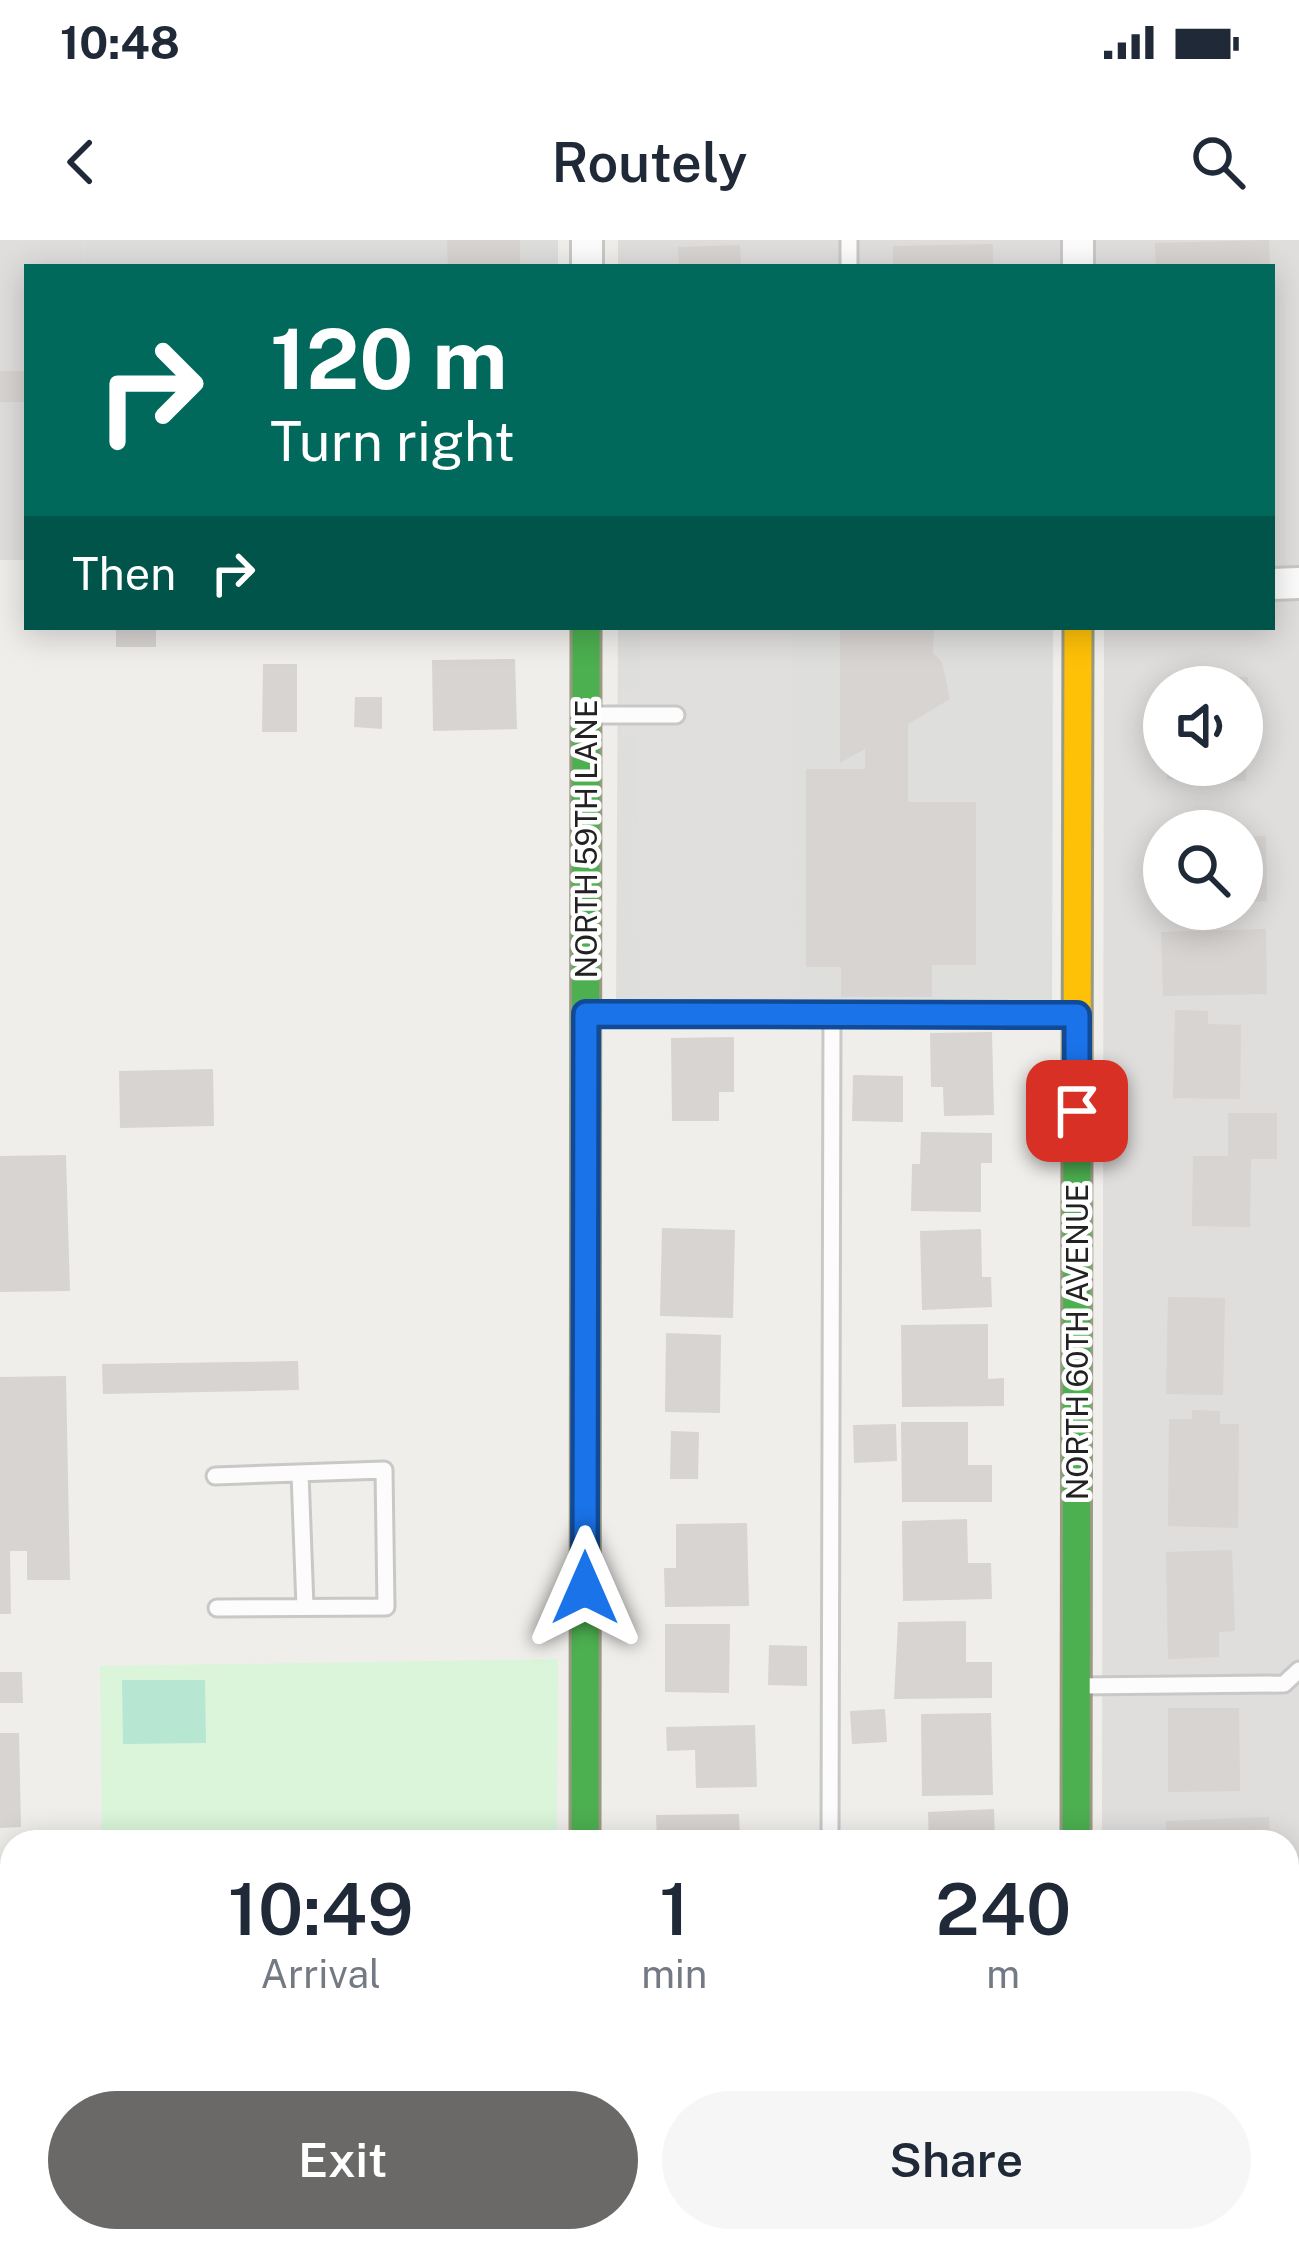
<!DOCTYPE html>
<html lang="en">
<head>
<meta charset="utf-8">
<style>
  body { margin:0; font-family:"Public Sans",sans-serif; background:#f6f6f7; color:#1f2937; height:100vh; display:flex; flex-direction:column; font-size:45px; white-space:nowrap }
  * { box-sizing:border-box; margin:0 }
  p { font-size:39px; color:#747a83 }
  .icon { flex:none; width:66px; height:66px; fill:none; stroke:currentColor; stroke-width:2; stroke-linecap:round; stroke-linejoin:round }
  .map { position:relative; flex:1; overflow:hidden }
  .sheet { position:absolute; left:0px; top:1590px; width:1299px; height:423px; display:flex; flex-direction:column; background:#fff; border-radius:36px 36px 0 0; box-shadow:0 6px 30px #0003 }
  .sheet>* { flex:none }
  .guide { position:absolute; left:24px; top:24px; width:1251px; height:366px; border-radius:0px; box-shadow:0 6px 30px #0003; background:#00695c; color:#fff; overflow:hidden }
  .tools { position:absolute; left:1143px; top:426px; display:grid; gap:24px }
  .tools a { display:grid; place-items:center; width:120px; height:120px; border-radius:50%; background:#fff; box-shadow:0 6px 30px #0003; font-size:60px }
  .pin { position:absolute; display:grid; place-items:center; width:102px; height:102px; color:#fff; margin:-51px; border-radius:24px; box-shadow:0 6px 18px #0006 }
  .me { position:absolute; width:132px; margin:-66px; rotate:0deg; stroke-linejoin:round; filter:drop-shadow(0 0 9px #0008) }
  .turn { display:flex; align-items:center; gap:42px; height:252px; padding:0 48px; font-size:54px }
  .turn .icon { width:156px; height:156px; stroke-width:2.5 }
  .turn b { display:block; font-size:84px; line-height:102px }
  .then { display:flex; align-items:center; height:114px; padding:0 48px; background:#0003; gap:24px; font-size:45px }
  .eta { display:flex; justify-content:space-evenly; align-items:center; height:204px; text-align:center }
  .eta b { font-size:72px; font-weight:600; line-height:84px }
  .cta { display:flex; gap:24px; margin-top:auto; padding:24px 48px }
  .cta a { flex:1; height:138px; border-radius:72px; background:#6a6968; color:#fff; font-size:48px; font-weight:600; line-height:138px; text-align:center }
  .cta a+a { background:#f6f6f7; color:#1f2937 }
  .status { display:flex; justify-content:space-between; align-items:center; height:84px; padding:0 60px; background:#fff; direction:ltr }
  .status svg { height:33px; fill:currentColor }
  header { display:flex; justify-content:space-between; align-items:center; height:156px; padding:0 48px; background:#fff; font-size:54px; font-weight:600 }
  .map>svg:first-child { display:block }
  .residential { fill:#dfdedc; fill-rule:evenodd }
  .religious { fill:#dededc }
  .construction { fill:#d9d9cd }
  .park { fill:#daf5da }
  .pitch { fill:#b7e6d2 }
  .parking { fill:#e0dfde }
  .building { fill:#d7d4d2 }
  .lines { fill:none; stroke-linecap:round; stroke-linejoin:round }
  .lane-casing { stroke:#c9c8c7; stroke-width:21 }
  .street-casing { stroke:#c9c8c7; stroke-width:36 }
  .fast-casing { stroke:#999a82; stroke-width:33 }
  .slow-casing { stroke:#999a82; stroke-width:33 }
  .lane { stroke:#fdfcfc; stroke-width:15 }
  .street { stroke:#fdfcfc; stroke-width:30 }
  .fast { stroke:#4caf50; stroke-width:27 }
  .slow { stroke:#ffc107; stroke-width:27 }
  .route-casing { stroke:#114b97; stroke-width:30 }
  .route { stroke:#1a73e8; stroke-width:21 }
  .labels { text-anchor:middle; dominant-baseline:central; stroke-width:9; stroke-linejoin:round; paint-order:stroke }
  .street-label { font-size:30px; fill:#222; stroke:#fff }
</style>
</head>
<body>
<div class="status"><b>10:48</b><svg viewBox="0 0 49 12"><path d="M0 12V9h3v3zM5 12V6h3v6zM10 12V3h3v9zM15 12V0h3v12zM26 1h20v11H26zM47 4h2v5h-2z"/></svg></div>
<header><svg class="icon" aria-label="back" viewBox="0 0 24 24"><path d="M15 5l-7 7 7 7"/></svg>Routely<svg class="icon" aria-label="search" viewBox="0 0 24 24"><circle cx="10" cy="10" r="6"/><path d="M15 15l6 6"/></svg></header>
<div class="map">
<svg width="1299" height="2012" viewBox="0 0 1299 2012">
  <rect width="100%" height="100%" fill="#f0eeeb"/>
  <path class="residential" d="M0,0H83L84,27H27V320H0Z
    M618,0H1299V1854L1287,1855V1602H1102L1104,387H1272V27H618ZM1164,447H1242V525H1164ZM1164,591H1242V669H1164Z
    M0,1879H12V2001H559V2012H0Z
    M1287,1913H1299V2012H613V2001H1287Z"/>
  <path class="religious" d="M83,0H558V27H84Z
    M618,387H1053L1052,775L616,774Z"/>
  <path class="construction" d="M0,1698H12V1879H0Z"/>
  <path class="park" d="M558,1419L557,1602H102L100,1426Z"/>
  <path class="pitch" d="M122,1440H205L206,1503L123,1504Z"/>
  <path class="parking" d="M640,387H792L793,756L640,760L637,497L621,496L620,451L640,449Z"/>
  <path class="building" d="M447,0H520V27H448Z
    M1269,0L1270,27H1156L1155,3Z
    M993,4V27H893V6Z
    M740,5L741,27H679L678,7Z
    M0,131H25L26,162H0Z
    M116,387H156V407H116Z
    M840,387H934L933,413L942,422L950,459L908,484V562H976V725H932V757H841V727H806V529H865V509L840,523Z
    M515,419L517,489L433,491L432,420Z
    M263,424H297V492H262Z
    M1169,435L1248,437L1246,541L1167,539V525H1242V447H1169Z
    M355,457H382V489L354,487Z
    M1266,596L1267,661L1242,662V597Z
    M1266,689L1267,754L1163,756L1161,692Z
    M1175,770L1208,771V784L1241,785L1240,859L1173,858Z
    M992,792L994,875L944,876L943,847H931L930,793Z
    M734,797V852H719V881H672L671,798Z
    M213,829L214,886L120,888L119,831Z
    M853,835L903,836V882L852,881Z
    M1228,873H1277V919H1251L1250,987L1192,986L1193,916H1228Z
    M921,892L992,893V923H981V972L911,971L912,924H920Z
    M66,915L70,1051L0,1052V916Z
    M662,988L735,990L733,1078L660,1076Z
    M981,989L982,1037H991L992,1067L922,1070L920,991Z
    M1168,1057L1225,1058L1223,1155L1166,1154Z
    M988,1084V1139L1004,1138V1166L902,1167L901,1085Z
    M666,1093L721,1095L720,1173L665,1172Z
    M298,1121L299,1150L103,1154L102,1124Z
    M66,1136L70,1340H27V1311H10L11,1374H0V1137Z
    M1192,1170L1220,1171V1184H1239L1238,1288L1168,1286L1169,1179H1192Z
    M901,1182H968V1225H992V1262H902Z
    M896,1184L897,1221L854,1223L853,1185Z
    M671,1191L699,1192L698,1239H670Z
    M967,1279L968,1323H991L992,1359L903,1361L902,1281Z
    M747,1283L749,1366L665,1367L664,1328H676V1284Z
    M1232,1310L1235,1391L1219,1392V1417L1168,1419L1166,1312Z
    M966,1381V1422H992V1458L894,1459L898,1382Z
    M665,1384H730L729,1453L665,1452Z
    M769,1405L807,1406V1446L768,1445Z
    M0,1432H22L23,1463H0Z
    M1168,1468H1239L1240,1551L1168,1552Z
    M885,1469L887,1502L852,1504L850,1471Z
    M991,1473L993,1555L922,1556L921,1474Z
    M755,1485L757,1547L696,1548L695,1510L667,1511L666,1487Z
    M0,1493H19L21,1587L0,1588Z
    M994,1569L995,1602H929L928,1572Z
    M739,1574L740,1602H657L656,1575Z
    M1269,1577L1270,1602H1166V1581Z
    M1291,1767H1299V1844H1287Z
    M0,1972H12V2001H63V2012H1Z
    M102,2001H168V2012H102Z
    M182,2001H427V2012H182Z
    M448,2001H511V2012H448Z
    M663,2001H859V2012H663Z
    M888,2001H1046L1047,2012H888Z
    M1117,2001H1277V2012H1118Z"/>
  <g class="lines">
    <g class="lane-casing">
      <path id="lane" d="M849,0V27
        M589,475H676
        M588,774L1074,775
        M300,1233L305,1367
        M215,1236L384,1230L386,1367L217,1368
        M1079,1446L1284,1444L1299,1430
        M830,1602L832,774
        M0,1804H12"/>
    </g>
    <g class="street-casing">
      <path id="street" d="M587,0V27
        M1078,0V27
        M1272,344L1299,343
        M1287,1884H1299
        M584,2012V2001"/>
    </g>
    <g class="fast-casing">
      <path id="fast" d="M585,1602L586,387
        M1076,1602L1077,876"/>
    </g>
    <g class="slow-casing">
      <path id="slow" d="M1077,876L1078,387"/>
    </g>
    <use href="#lane" class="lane"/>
    <use href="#street" class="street"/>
    <use href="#fast" class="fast"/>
    <use href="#slow" class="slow"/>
  </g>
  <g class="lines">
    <g class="route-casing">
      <path id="route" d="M585,1348L586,774L1077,775V871"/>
    </g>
    <use href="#route" class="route"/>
  </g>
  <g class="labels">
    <g class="street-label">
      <text transform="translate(586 599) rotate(-90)">NORTH 59TH LANE</text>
      <text transform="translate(1077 1102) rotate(-90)">NORTH 60TH AVENUE</text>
    </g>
  </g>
</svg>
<div class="tools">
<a><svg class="icon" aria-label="sound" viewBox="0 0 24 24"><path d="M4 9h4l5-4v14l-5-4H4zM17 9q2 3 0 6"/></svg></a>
<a><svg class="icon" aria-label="search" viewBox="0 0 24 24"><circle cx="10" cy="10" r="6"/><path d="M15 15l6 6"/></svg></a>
</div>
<div class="pin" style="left:1077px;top:871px;background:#d93025"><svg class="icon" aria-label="arrive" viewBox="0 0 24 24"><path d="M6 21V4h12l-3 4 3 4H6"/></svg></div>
<svg class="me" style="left:585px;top:1348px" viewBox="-20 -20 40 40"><path d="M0-17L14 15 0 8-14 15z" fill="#1a73e8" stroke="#fff" stroke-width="4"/></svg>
<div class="guide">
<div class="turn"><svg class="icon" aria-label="right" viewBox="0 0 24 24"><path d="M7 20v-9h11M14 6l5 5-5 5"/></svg><div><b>120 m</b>Turn right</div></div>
<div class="then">Then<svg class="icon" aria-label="right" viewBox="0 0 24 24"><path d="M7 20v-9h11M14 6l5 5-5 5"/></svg></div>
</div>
<section class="sheet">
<div class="eta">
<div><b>10:49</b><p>Arrival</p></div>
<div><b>1</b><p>min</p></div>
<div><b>240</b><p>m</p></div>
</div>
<div class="cta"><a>Exit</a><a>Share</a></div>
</section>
</div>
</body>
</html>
